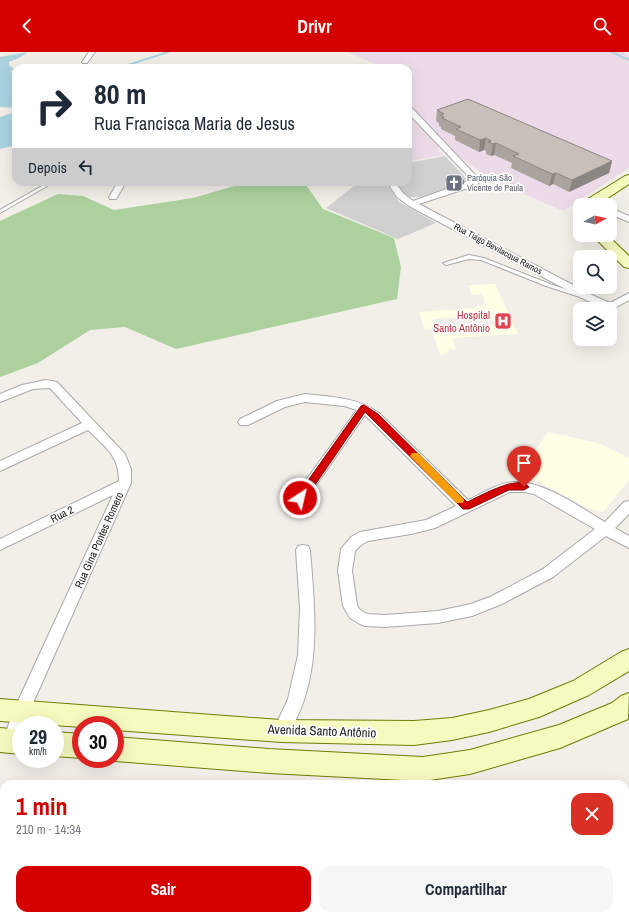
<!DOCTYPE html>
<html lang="pt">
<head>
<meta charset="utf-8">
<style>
  body { margin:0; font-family:"Archivo Narrow",sans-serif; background:#f6f6f7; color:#1f2937; height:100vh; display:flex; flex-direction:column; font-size:15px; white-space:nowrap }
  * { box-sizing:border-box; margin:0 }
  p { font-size:13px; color:#747a83 }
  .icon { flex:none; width:22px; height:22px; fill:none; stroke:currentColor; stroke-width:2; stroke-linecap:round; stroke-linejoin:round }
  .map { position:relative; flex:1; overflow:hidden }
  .details { position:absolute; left:0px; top:728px; width:629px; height:140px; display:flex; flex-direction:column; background:#fff; border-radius:12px 12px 0 0; box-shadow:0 4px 16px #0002 }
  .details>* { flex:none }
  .guide { position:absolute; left:12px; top:12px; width:400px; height:122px; border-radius:12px; box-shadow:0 4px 16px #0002; background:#fff; color:#1f2937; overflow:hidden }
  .needle { width:26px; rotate:82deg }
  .buttons { position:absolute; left:573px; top:146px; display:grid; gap:8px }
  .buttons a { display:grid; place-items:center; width:44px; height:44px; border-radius:8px; background:#fff; box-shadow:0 4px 16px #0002; font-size:20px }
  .speed { position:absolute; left:12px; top:664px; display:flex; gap:8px; font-size:20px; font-weight:700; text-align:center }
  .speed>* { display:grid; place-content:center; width:52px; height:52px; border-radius:50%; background:#fff; box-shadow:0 4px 16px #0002; line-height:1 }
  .speed small { font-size:10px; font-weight:400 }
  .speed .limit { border:6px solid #d22; background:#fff; color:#111 }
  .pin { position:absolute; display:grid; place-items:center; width:34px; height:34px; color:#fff; margin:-41px -17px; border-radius:50% 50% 50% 0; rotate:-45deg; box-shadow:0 0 4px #0007 }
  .pin .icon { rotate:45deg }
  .me { position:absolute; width:44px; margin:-22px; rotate:35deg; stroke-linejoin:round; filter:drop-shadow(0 0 3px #0008) }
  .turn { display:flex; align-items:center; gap:14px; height:84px; padding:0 16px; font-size:18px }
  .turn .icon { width:52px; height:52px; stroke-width:2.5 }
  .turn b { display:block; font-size:28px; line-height:34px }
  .then { display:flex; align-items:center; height:38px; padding:0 16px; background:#0003; gap:8px; font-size:15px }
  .round { display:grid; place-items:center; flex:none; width:42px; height:42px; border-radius:12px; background:#f6f6f7 }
  .headline { display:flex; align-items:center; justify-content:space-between; height:68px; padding:0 16px }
  h1 { font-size:24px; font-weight:700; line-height:30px; color:#d40000 }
  .primary-button { display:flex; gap:8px; margin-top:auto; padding:8px 16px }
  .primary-button a { flex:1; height:46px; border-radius:12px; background:#d40000; color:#fff; font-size:16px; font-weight:700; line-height:46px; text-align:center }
  .primary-button a+a { background:#f6f6f7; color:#1f2937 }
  header { display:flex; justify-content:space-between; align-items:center; height:52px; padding:0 16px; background:#d40000; color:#fff; font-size:18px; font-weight:700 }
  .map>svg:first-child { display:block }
  .industrial { fill:#ebdbe8 }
  .education { fill:#ffffe5; fill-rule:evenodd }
  .religious { fill:#d0d0d0 }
  .forest { fill:#add19e }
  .water { fill:#aad3df }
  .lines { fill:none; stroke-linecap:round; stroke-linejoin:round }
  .stream { stroke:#aad3df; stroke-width:2 }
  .service-casing { stroke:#a9a9a9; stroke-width:2 }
  .minor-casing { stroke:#a9a9a9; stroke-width:2 }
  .secondary-casing { stroke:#707d05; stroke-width:2 }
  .service { fill:#fff; fill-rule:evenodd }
  .minor { fill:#fff; fill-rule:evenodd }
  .secondary { fill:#f7fabf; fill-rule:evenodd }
  .wall { fill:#aba49e }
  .shaded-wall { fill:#8b8681 }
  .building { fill:#c7bfb8; stroke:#8b8681 }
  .route { fill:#d40000; stroke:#8a0000 }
  .slow { fill:#f59e0b }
  .labels { text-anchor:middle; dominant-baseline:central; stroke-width:3.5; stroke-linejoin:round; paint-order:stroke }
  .far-worship-label { font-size:9px; fill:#5b616d; stroke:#fff; text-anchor:start }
  .far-street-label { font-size:9px; fill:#222; stroke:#fff }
  .health-label { font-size:11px; fill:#be3a42; stroke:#fff; text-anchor:end }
  .street-label { font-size:11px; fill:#222; stroke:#fff }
  .near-street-label { font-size:13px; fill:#222; stroke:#fff }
</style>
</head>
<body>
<header><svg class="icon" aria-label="back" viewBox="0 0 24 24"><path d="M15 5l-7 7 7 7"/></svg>Drivr<svg class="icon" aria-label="search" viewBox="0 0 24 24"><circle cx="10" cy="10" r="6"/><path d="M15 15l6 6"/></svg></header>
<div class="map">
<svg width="629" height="868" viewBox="0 0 629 868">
  <rect width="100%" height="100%" fill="#f2efe9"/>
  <path class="industrial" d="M348,0H624L629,4V116L563,159L490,127L453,100L427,74L408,48V16H384Z
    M408,62L414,69H413L439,93L438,99L444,103L411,109L408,106Z"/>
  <path class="education" d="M495,232L518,282L453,286L456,297H448L449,301L440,302L431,277L425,278L419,260L476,256L475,254L486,253L482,242L472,243L468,233ZM491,263L495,273L441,276L440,272H436L434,267Z
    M548,380L598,391L629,406V428L603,460L588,456L520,420Z"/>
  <path class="religious" d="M445,104L464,124L468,130L466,132L420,145H409L401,140L395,130H408V111Z
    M359,130H385L399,150L436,171L398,187L326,156Z"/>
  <path class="forest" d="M248,130H304L323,157L394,186L401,215L397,247L176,297L125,275L90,278L38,311L0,325V169L58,142L83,144L114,158L193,146Z"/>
  <path class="water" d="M28,0L19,6L9,10V13L14,17L10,20L16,21V56L0,55V5Z
    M16,60V93L0,97V65Z"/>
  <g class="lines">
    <path class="stream" d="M612,0L629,8
      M119,16L168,0"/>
    <g class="service-casing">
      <path id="service" d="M49,130H54L0,161V158Z
        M469,203L484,206L550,232L585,244L582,246L580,245L546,234L481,208L469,207L446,213L443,211Z"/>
    </g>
    <g class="minor-casing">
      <path id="minor" d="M89,0H95L87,11H83L82,10Z
        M408,55H411L480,128L477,133L419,152L594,244L610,251L629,241V248L611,258L586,248L409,154L397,145L387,130H395L403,141L413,149L472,128L408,61Z
        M118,130H126L116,147H110L109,145Z
        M610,156L629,164V170L610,162Z
        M46,328L57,330L125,402L131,417V431L29,660L25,673H21V684L17,695L11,697L5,695L3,689L13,660L113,443L0,498V487L119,429C119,403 105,395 88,378L0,419V409L82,371L50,336L33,337L0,350V342L22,333Z
        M305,342C331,345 357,345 379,361L468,448C480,443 494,433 507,431C538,424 579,455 605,470L624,450L629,449V462L615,476L629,484V496L606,484L553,525L502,552L472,564L438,571L385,575L365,574L360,572L350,566L343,554L338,519L341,497L351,485L360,480L426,468L456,454L365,363L305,449L300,451L295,449L293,446L295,443L357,358L344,354L305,350L285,355L248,373H240L238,370L240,367L277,349ZM510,440H524L534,442L595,477L543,517L492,544L471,552L438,559L385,563L367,562L360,558L357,553L352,519L355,499L361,493L368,489L411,482L435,476Z
        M303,493L308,494L310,498C314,548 320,600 304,648C300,661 293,673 287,685L281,687L275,685L273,679L288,647L298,603L300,557L296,498L298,494Z"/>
    </g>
    <g class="secondary-casing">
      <path id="secondary" d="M629,123V132L597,153H582L583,150L625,124Z
        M592,183H607L629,204V216L624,215Z
        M629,597V619L589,643L539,665L489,680L452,688L414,693L281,690L115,678V673H81V675L0,669V647L281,668L414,669L452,666L489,658L529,647L573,629L621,600Z
        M629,641L628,667L560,696L470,722L423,729L269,721L115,709L110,707H115V685L269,697L423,705L470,698L559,673L612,651L621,644Z
        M0,676L21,678V702L0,700Z
        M55,680L81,682V706L55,704Z"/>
    </g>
    <use href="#service" class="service"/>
    <use href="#minor" class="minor"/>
    <use href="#secondary" class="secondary"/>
  </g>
  <path class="wall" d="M437,58L612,109L609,121L569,140L553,132L549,134L511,116L512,111L494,103L491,104L486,102V99L484,98L479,100L455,88V84L441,77V75L439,74V71L436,69Z
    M445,127L464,132L448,135L445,130Z"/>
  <path class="shaded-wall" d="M486,86L484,98L479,100L480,88Z
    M496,91L494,103L491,104L493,92Z
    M612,109L609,121L569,140L572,128Z
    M556,121L553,132L549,134L552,122Z
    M464,129V132L448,135L449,132Z"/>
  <path class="building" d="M468,47L612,109L572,128L556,121L552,122L513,104L519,102L496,91L493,92L488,90L491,89L486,86L480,88L456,77L461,75L442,66L444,65L440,63L444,62L437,58Z
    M460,125L464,129L449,132L445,127Z"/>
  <path class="route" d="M364,353L378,362L467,450C479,445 519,421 529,435L524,438H509L469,457H463L365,360L304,449H297L296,446L297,444L361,354Z"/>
  <path class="slow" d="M412,401H418L463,446L464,448L463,451H456L412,406L410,404Z"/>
  <defs>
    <g id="church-square" transform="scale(0.9)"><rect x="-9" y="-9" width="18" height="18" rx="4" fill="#6b7280" stroke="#fff"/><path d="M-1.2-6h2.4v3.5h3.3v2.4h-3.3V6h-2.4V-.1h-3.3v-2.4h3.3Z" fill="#fff"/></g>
    <g id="hospital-square" transform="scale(0.9)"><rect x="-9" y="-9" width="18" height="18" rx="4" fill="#e0444e" stroke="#fff"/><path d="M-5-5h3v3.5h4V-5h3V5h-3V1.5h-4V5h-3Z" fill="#fff"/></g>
  </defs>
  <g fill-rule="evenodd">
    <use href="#church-square" x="454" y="131"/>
    <use href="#hospital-square" x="503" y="269"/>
  </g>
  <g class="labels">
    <g class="far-worship-label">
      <text x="467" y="126">Paróquia São<tspan x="467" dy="10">Vicente de Paula</tspan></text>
    </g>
    <g class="far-street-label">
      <text transform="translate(498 197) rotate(28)">Rua Tiago Bevilacqua Ramos</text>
    </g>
    <g class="health-label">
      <text x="490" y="263">Hospital<tspan x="490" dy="13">Santo Antônio</tspan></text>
    </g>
    <g class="street-label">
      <text transform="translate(62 462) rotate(-27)">Rua 2</text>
      <text transform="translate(99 488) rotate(-66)">Rua Gina Pontes Romero</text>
    </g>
    <g class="near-street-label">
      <text transform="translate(322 679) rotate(2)">Avenida Santo Antônio</text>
    </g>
  </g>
</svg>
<div class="buttons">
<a><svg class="needle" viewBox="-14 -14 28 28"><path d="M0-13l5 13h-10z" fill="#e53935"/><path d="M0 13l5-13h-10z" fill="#747a83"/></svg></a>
<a><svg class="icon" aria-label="search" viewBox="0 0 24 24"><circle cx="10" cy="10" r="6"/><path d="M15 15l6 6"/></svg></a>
<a><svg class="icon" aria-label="layers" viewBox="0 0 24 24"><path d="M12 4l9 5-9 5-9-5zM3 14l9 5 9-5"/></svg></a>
</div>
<div class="speed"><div>29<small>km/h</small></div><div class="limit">30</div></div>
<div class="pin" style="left:524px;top:435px;background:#d93025"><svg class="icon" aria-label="arrive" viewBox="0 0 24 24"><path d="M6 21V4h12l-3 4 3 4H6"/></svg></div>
<svg class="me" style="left:300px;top:446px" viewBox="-20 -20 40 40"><circle r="17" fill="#d40000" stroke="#fff" stroke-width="3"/><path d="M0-11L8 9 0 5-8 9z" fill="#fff"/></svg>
<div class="guide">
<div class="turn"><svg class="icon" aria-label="right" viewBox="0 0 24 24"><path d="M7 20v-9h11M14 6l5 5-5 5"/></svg><div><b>80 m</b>Rua Francisca Maria de Jesus</div></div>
<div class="then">Depois<svg class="icon" aria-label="left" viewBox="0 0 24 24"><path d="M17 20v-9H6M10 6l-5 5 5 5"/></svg></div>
</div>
<section class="details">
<div class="headline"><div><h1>1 min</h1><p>210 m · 14:34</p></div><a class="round" style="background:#d93025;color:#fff"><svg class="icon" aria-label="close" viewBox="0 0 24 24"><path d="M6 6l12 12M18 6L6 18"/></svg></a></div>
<div class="primary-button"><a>Sair</a><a>Compartilhar</a></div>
</section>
</div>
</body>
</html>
